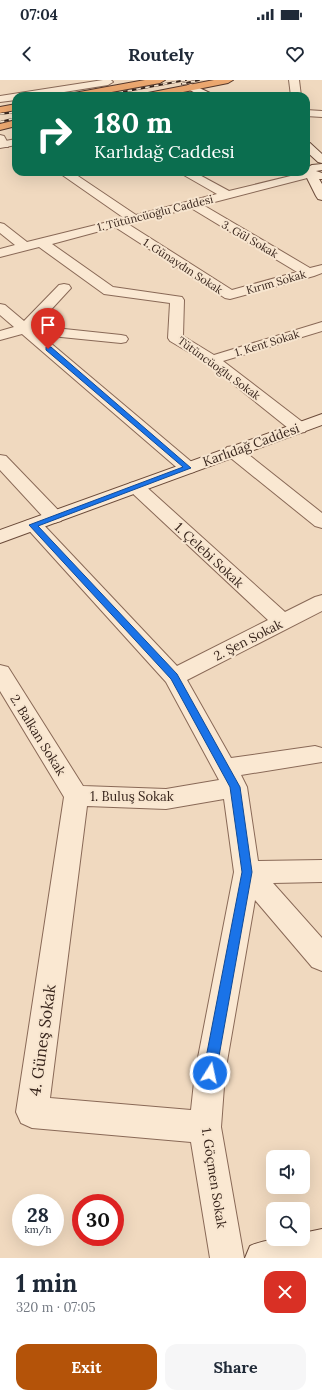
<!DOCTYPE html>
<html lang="en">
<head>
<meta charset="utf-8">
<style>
  body { margin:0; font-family:Lora,serif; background:#f6f6f7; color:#1f2937; height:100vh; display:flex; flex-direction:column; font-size:15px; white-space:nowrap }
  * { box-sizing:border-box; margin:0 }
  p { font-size:13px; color:#747a83 }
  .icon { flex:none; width:22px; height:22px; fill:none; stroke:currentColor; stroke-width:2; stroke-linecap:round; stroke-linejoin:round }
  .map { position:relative; height:1178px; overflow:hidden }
  .side { display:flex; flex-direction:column; background:#fff; flex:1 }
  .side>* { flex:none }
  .hud { position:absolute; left:12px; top:12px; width:298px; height:84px; border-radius:12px; box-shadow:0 4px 16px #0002; background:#0b6e4f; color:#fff; overflow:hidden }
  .controls { position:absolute; left:266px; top:1070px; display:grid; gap:8px }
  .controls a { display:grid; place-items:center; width:44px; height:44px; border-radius:8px; background:#fff; box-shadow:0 4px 16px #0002; font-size:20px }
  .speed { position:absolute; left:12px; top:1114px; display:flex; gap:8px; font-size:20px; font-weight:700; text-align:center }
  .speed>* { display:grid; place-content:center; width:52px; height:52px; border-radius:50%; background:#fff; box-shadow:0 4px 16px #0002; line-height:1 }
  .speed small { font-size:10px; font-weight:400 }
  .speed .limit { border:6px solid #d22; background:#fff; color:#111 }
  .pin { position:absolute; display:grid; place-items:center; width:34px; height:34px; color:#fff; margin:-41px -17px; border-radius:50% 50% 50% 0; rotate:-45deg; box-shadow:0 0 4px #0007 }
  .pin .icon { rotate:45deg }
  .me { position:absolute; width:44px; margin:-22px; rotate:10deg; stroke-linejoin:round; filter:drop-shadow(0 0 3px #0008) }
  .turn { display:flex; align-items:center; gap:14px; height:84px; padding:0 16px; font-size:18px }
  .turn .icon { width:52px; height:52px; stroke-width:2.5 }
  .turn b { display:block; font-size:28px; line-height:34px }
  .round { display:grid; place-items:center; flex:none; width:42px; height:42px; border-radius:12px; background:#f6f6f7 }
  .summary { display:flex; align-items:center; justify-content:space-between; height:68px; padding:0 16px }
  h1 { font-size:24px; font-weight:800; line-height:30px }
  .button { display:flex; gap:8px; margin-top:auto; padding:8px 16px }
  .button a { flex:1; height:46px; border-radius:12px; background:#b45309; color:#fff; font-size:16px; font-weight:800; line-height:46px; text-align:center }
  .button a+a { background:#f6f6f7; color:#1f2937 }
  .status { display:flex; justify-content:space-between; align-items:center; height:28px; padding:0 20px; background:#fff; direction:ltr }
  .status svg { height:11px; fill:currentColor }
  header { display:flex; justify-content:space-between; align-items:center; height:52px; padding:0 16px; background:#fff; font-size:18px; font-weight:800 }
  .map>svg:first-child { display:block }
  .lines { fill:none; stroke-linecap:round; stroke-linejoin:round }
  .pedestrian-casing { stroke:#896957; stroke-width:2 }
  .minor-casing { stroke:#896957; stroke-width:2 }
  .secondary-casing { stroke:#6b4b3a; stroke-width:2 }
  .trunk-casing { stroke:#56382b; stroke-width:2 }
  .pedestrian { fill:#fae8d2; fill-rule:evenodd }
  .minor { fill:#fae8d2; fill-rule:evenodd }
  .secondary { fill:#fae8d2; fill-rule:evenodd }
  .trunk { fill:#eca870; fill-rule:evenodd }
  .rail-casing { stroke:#38251c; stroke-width:2 }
  .rail { stroke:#f7e5cf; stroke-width:1.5; stroke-dasharray:4.5; stroke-linecap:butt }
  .route { fill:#1a73e8; stroke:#114b97 }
  .labels { text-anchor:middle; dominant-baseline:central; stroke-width:4; stroke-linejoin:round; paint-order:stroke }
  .far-street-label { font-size:11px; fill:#38251c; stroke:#f7e5cf }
  .street-label { font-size:13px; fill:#38251c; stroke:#f7e5cf }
  .near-street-label { font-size:16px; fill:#38251c; stroke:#f7e5cf }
</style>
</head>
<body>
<div class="status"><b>07:04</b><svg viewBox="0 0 49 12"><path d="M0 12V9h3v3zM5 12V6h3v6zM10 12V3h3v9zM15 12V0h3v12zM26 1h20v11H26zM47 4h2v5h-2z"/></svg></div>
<header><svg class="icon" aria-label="back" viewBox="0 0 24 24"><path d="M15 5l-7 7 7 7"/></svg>Routely<svg class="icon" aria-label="heart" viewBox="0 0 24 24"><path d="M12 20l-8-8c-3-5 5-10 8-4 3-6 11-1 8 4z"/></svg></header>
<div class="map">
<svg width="322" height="1178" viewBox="0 0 322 1178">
  <rect width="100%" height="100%" fill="#f0d9bf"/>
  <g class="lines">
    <g class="pedestrian-casing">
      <path id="pedestrian" d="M0,55L4,56L9,65L8,67H0Z"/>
    </g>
    <g class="minor-casing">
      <path id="minor" d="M103,0H111L113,2L108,5L39,16H16V20L0,22V16Z
        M289,0H299L301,16H291Z
        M306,30L322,31V37L306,36Z
        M16,59V65L0,68V62Z
        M311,91L315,92L317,94L315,96L203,125L310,188L322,185V193L314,196L230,219L225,218L115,147L52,164L113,207L182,217L184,220L183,256L214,275L322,242V251L223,281L305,344L307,348L305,352L299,353L293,352L207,283L170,261L168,258L170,223L104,214L39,167L0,177V169L15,165L0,153V143L4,144L27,162L124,138L58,92H72L136,135L217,114L182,94L180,92H194L229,111ZM191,128L297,192L232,210L128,144Z
        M64,204L69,205L71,208L36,246L121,255L126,256L128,259L126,262L121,263L41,255L194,384L197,388L194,392L188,393L182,392L22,254L0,260V251L14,247L0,235V224L5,225L24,241L59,205Z
        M233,366L239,367L322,433V448L315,446L227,375L224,371L227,367Z
        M0,375L6,376L61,433L63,437L61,441L54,443L47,441L0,390Z
        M136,402L142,403L285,532L315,517L322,515V531L187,600L231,678L315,666L322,668V682L241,695L247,707L258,781L322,780V802L273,803L322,858V891L312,887L255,820L225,993L221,1047L244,1178H210L191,1062L32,1048L21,1043L16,1032L64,717L0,611V585L8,587L83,706L166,709L219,700L166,602L24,445L26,441L33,439L40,441L177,586L268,540L130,411L127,407L130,403ZM224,719L234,792L195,993L191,1030L50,1018L87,726L166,729Z"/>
    </g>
    <g class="secondary-casing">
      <path id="secondary" d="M191,4L212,14L214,16H201L188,9L186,7L188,5Z
        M306,62L310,63L322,74V83L318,82L306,71Z
        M322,84V90L316,91L322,93V99H319L322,104V120L318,119L316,116L304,92H306V88L312,85Z
        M322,334V345L0,463V450Z
        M322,1149V1178H245L250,1166C268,1158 283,1159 303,1159V1153Z"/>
    </g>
    <g class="trunk-casing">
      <path id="trunk" d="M145,0H165L160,3L90,16H69L74,13Z
        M214,0H233L228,3L163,16H143L148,13Z
        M16,24V30L0,33V27Z
        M16,40V46L0,50V44Z"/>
    </g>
    <use href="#pedestrian" class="pedestrian"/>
    <use href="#minor" class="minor"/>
    <use href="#secondary" class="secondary"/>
    <use href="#trunk" class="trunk"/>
    <g class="rail-casing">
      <path id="rail" d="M182,4L199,0
        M101,16L186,0
        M0,34L16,32
        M0,42L16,38"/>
    </g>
    <use href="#rail" class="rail"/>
  </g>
  <path class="route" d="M46,267H51L191,388L38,446L177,594L240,707L252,792L216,993L214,998L210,999L205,998L203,993L242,792L230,707L171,599L29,445L183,387L46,270Z"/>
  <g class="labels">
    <g class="far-street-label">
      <text transform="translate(155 133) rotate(-14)">1. Tütüncüoğlu Caddesi</text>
      <text transform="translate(250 159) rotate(30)">3. Gül Sokak</text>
      <text transform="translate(183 186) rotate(33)">1. Günaydın Sokak</text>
      <text transform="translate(276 202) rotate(-16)">Kırım Sokak</text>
      <text transform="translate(267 263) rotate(-17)">1. Kent Sokak</text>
      <text transform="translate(219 288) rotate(36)">Tütüncüoğlu Sokak</text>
    </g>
    <g class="street-label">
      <text transform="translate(251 365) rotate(-20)">Karlıdağ Caddesi</text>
      <text transform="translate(209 475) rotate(43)">1. Çelebi Sokak</text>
      <text transform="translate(248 560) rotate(-27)">2. Şen Sokak</text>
      <text transform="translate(38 655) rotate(58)">2. Balkan Sokak</text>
      <text x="132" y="716">1. Buluş Sokak</text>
      <text transform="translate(214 1098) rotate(81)">1. Göçmen Sokak</text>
    </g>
    <g class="near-street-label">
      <text transform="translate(42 960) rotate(-82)">4. Güneş Sokak</text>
    </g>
  </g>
</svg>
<div class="controls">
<a><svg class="icon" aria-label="sound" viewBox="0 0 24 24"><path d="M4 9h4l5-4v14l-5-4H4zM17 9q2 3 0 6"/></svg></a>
<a><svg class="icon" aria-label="search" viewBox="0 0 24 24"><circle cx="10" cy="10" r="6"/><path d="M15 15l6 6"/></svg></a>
</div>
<div class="speed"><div>28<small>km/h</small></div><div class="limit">30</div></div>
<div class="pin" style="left:48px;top:269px;background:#d93025"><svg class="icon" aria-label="arrive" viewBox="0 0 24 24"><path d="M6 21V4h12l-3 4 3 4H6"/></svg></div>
<svg class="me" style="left:210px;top:993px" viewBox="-20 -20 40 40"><circle r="17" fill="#1a73e8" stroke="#fff" stroke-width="3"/><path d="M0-11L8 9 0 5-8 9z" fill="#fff"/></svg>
<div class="hud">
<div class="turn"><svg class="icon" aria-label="right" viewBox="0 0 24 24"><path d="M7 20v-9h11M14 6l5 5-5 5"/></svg><div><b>180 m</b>Karlıdağ Caddesi</div></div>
</div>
</div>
<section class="side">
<div class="summary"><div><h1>1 min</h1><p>320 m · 07:05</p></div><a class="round" style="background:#d93025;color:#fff"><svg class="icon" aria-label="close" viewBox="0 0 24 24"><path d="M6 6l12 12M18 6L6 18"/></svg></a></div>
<div class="button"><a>Exit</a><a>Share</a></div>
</section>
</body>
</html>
